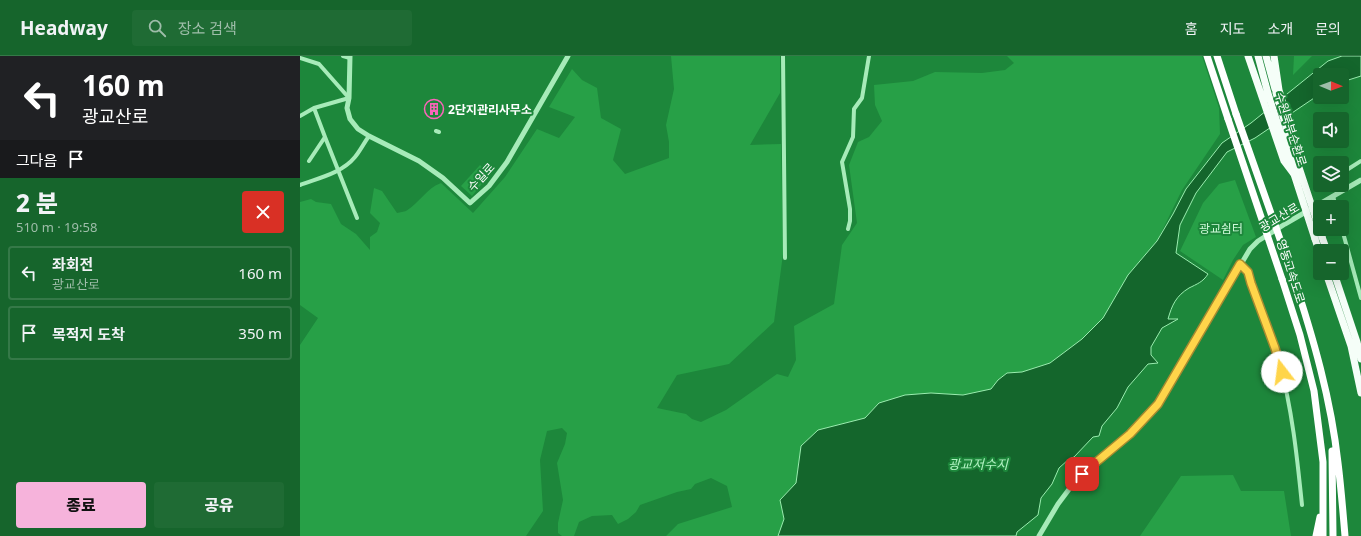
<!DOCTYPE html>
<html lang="ko">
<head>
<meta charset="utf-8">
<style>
  body { margin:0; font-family:"Noto Sans","Noto Sans KR",sans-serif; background:#1f6b34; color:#f1f3f6; height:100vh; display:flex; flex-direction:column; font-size:15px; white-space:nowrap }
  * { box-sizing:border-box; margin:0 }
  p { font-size:13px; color:#9ebda9 }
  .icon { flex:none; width:22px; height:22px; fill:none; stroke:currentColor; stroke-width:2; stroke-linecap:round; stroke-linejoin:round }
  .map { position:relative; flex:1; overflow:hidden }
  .side { display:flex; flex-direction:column; background:#16652c; width:300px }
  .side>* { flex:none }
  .guide { background:#202124; color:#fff; overflow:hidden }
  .needle { width:26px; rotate:91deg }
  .fabs { position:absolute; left:1013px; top:12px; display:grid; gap:8px }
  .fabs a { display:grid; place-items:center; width:36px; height:36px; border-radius:4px; background:#16652c; box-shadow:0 4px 16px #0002; font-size:20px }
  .pin { position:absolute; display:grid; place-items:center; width:34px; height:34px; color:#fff; margin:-17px; border-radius:8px; box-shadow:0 2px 6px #0006 }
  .me { position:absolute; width:44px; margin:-22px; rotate:345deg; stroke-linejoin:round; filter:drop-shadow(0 0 3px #0008) }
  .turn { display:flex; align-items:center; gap:14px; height:84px; padding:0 16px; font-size:18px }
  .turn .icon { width:52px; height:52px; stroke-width:2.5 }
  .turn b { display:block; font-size:28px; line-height:34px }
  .then { display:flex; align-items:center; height:38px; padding:0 16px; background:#0003; gap:8px; font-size:15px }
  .round { display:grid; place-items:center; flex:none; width:42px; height:42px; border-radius:4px; background:#1f6b34 }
  .summary { display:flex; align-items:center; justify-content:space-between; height:68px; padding:0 16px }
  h1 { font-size:24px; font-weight:800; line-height:30px }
  .cta { display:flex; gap:8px; margin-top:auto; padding:8px 16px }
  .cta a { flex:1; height:46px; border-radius:4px; background:#f6b3db; color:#111; font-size:16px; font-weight:800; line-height:46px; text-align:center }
  .cta a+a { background:#1f6b34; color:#f1f3f6 }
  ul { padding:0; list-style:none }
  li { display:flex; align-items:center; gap:12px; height:54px; margin:0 8px 6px; padding:0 8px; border:2px solid #357948; border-radius:4px }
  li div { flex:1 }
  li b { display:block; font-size:15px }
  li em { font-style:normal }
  header { display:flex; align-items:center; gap:24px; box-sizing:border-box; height:56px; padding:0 20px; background:#16652c; border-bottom:1px solid #357948 }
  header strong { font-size:19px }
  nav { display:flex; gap:22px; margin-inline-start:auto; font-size:14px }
  .search { width:280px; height:36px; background:#1f6b34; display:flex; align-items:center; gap:10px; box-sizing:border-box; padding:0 14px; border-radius:4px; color:#9ebda9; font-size:15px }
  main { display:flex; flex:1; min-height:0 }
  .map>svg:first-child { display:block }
  .green { fill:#27a047 }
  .water { fill:#14662c; stroke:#9aedaf }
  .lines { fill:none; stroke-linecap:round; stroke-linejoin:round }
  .minor { stroke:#a7ebb9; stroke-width:4 }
  .tertiary { stroke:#a7ebb9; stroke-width:5 }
  .trunk { stroke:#f5fef8; stroke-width:7 }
  .motorway { stroke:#fff; stroke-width:7 }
  .trunk-bridge { stroke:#f5fef8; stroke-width:7 }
  .motorway-bridge { stroke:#fff; stroke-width:7 }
  .route-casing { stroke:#a68a30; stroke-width:10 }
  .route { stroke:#ffd54a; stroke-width:7 }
  .labels { text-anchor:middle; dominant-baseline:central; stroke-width:4; stroke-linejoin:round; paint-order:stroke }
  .poi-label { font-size:12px; font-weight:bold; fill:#fff; stroke:#1d873b; text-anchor:start }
  .street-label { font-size:12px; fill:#fff; stroke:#1d873b }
  .park-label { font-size:12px; fill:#ccf8d7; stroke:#1d873b }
  .water-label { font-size:13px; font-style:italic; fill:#b2f3c3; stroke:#1d873b }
</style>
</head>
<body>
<header>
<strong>Headway</strong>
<div class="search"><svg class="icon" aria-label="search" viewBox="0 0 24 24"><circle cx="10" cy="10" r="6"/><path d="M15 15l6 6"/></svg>장소 검색</div>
<nav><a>홈</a><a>지도</a><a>소개</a><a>문의</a></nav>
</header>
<main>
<section class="side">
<div class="guide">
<div class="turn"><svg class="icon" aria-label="left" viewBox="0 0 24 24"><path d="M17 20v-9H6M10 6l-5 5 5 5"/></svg><div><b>160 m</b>광교산로</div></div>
<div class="then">그다음<svg class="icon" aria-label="arrive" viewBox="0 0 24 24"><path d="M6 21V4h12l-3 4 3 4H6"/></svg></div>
</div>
<div class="summary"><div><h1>2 분</h1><p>510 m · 19:58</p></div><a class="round" style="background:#d93025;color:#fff"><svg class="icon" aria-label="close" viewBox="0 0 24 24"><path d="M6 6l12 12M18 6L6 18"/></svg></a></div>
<ul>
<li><svg class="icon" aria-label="left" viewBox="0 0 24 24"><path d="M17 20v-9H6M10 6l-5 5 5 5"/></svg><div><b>좌회전</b><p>광교산로</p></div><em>160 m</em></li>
<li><svg class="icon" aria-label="arrive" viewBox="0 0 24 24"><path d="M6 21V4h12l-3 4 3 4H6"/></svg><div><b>목적지 도착</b></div><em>350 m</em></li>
</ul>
<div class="cta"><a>종료</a><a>공유</a></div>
</section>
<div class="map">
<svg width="1061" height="480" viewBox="0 0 1061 480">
  <rect width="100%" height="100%" fill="#1d873b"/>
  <path class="green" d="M371,0H480V37L450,89L481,88L483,198L474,266L429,308L377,319L357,352L386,358L392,363L401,366L426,354L477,318L488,321L496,304L494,270L534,248L542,189L557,167L549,109L558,86L569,81L582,65L575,49L574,29L613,25L635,16L682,17L705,14L714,7L707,0H902L919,52L920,78L882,134L857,185L828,219L803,262L782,283L750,307L722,316L707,317L698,324L691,333L663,339L631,337L579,347L565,362L518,374L501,390L496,427L480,444L484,463L478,480H366L378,468L432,451L427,430L411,422L395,428L391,433L377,436L340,449L336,456L328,463L318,468L312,459L292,460L279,466L274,480H262L258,477V467L263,444L257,407L265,388L267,377L262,372L247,375L240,404L243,455L226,480H0V289L18,262L0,249V146L11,143L16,146L31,148L41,168L56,178L70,194V181L77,176L80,167L70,157L74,132L82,135L97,157C100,156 104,156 106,155C119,147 127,132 141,127L173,157L205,121L237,73L259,82L275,61L249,51L272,13L282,24L297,32L301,62L321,73L313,104L325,118L369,102V86L366,69L374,33Z
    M994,0H1012L993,19Z
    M180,109L190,118L172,140L161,130Z
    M935,124L956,181L943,189L933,204L923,224L880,195L903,147L919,128Z
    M933,419L941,435H984L991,480H840L881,420Z"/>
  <path class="water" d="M1042,0H1061V20L1042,26V19H1020V38L955,82L927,96L896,137L880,169L876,197L908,218C903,226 897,228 889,232C876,240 872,249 868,263H878L862,272L851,291V299L858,307L848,308L828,331L817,352L802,370L799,380L793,381L774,401L769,403L759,412L752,428L741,442L738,459L717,476L716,480H478L484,463L480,444L496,427L501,390L518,374L565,362L579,347L605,339L631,337L663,339L691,333L698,324L707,317L722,316L750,307L782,283L803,262L828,219L857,185L873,158L886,133L922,87L951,67L1028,5Z"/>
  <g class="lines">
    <path class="minor" d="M43,0L50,2
      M483,0L485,202
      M0,2L19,8L49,42L14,52L0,60
      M136,75L139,76
      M25,81L57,162
      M9,105L25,81L14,52
      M1042,117L1061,105
      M0,129C19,122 42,117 55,101C60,95 64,87 69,80
      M1033,140L1036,151
      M548,173L550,165V153L542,106L553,81L554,53L562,42L569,0
      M1042,173L1061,242
      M940,208L948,216L951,227C961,253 972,278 979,305C992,352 997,400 1002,449"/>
    <path class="tertiary" d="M50,0L49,42L47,52L50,63L58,73L69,80L119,105L143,122L170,147L189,130L207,106L268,0
      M739,480L758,448L776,424L830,378L858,348L950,193L958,185L985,168L1061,124"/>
    <path class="trunk" d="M948,0L984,105L993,117
      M958,0L969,41
      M966,0L975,33
      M974,0L979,34L988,64
      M1022,181L1027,195
      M1015,183L1020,198
      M1026,217L1051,290L1061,337
      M1034,217L1057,286L1061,303"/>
    <path class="motorway" d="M907,0L928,63
      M917,0L936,58
      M993,220C1013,281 1031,343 1038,407C1041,431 1043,456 1045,480
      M982,223L1000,279L1014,335L1023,406V480
      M1032,395L1033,480
      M1016,480L1020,461"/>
    <path class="trunk-bridge" d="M976,37L990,84L1022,181
      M969,41L1015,183"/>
    <path class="motorway-bridge" d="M936,58L993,220
      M928,63L982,223"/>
  </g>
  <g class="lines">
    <g class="route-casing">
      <path id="route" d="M782,418L830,378L858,348L940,208L948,216L951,227L975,292L982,316"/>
    </g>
    <use href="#route" class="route"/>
  </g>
  <defs>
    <g id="building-ring" transform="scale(1)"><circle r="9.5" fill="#1d873b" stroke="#fb65ba" stroke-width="1.5"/><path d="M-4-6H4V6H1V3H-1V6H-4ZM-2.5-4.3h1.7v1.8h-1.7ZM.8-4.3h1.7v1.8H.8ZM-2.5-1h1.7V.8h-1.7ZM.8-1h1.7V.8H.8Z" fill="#fb65ba"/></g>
  </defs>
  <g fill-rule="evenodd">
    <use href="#building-ring" x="134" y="53"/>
  </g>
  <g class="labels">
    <g class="poi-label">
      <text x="148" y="53">2단지관리사무소</text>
    </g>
    <g class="street-label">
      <text transform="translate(991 73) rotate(72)">수원북부순환로</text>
      <text transform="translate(181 121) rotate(-48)">수일로</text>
      <text transform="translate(979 161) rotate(-31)">광교산로</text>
      <text transform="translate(991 215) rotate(72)">영동고속도로</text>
    </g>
    <g class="park-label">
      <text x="921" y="172">광교쉼터</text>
    </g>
    <g class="water-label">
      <text x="678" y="408">광교저수지</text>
    </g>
  </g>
</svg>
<div class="fabs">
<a><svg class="needle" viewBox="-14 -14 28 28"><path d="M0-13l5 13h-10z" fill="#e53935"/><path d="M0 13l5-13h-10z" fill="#9ebda9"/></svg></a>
<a><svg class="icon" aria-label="sound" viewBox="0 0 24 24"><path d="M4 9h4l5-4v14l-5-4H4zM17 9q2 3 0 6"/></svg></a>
<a><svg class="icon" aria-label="layers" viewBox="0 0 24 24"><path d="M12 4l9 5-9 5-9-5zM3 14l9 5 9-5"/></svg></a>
<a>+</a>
<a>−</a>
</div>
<div class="pin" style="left:782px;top:418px;background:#d93025"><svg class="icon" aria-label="arrive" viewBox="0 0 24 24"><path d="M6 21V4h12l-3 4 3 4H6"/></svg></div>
<svg class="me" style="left:982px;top:316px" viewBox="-20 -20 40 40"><circle r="19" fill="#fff"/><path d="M0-13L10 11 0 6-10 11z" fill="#ffd54a"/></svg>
</div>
</main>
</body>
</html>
